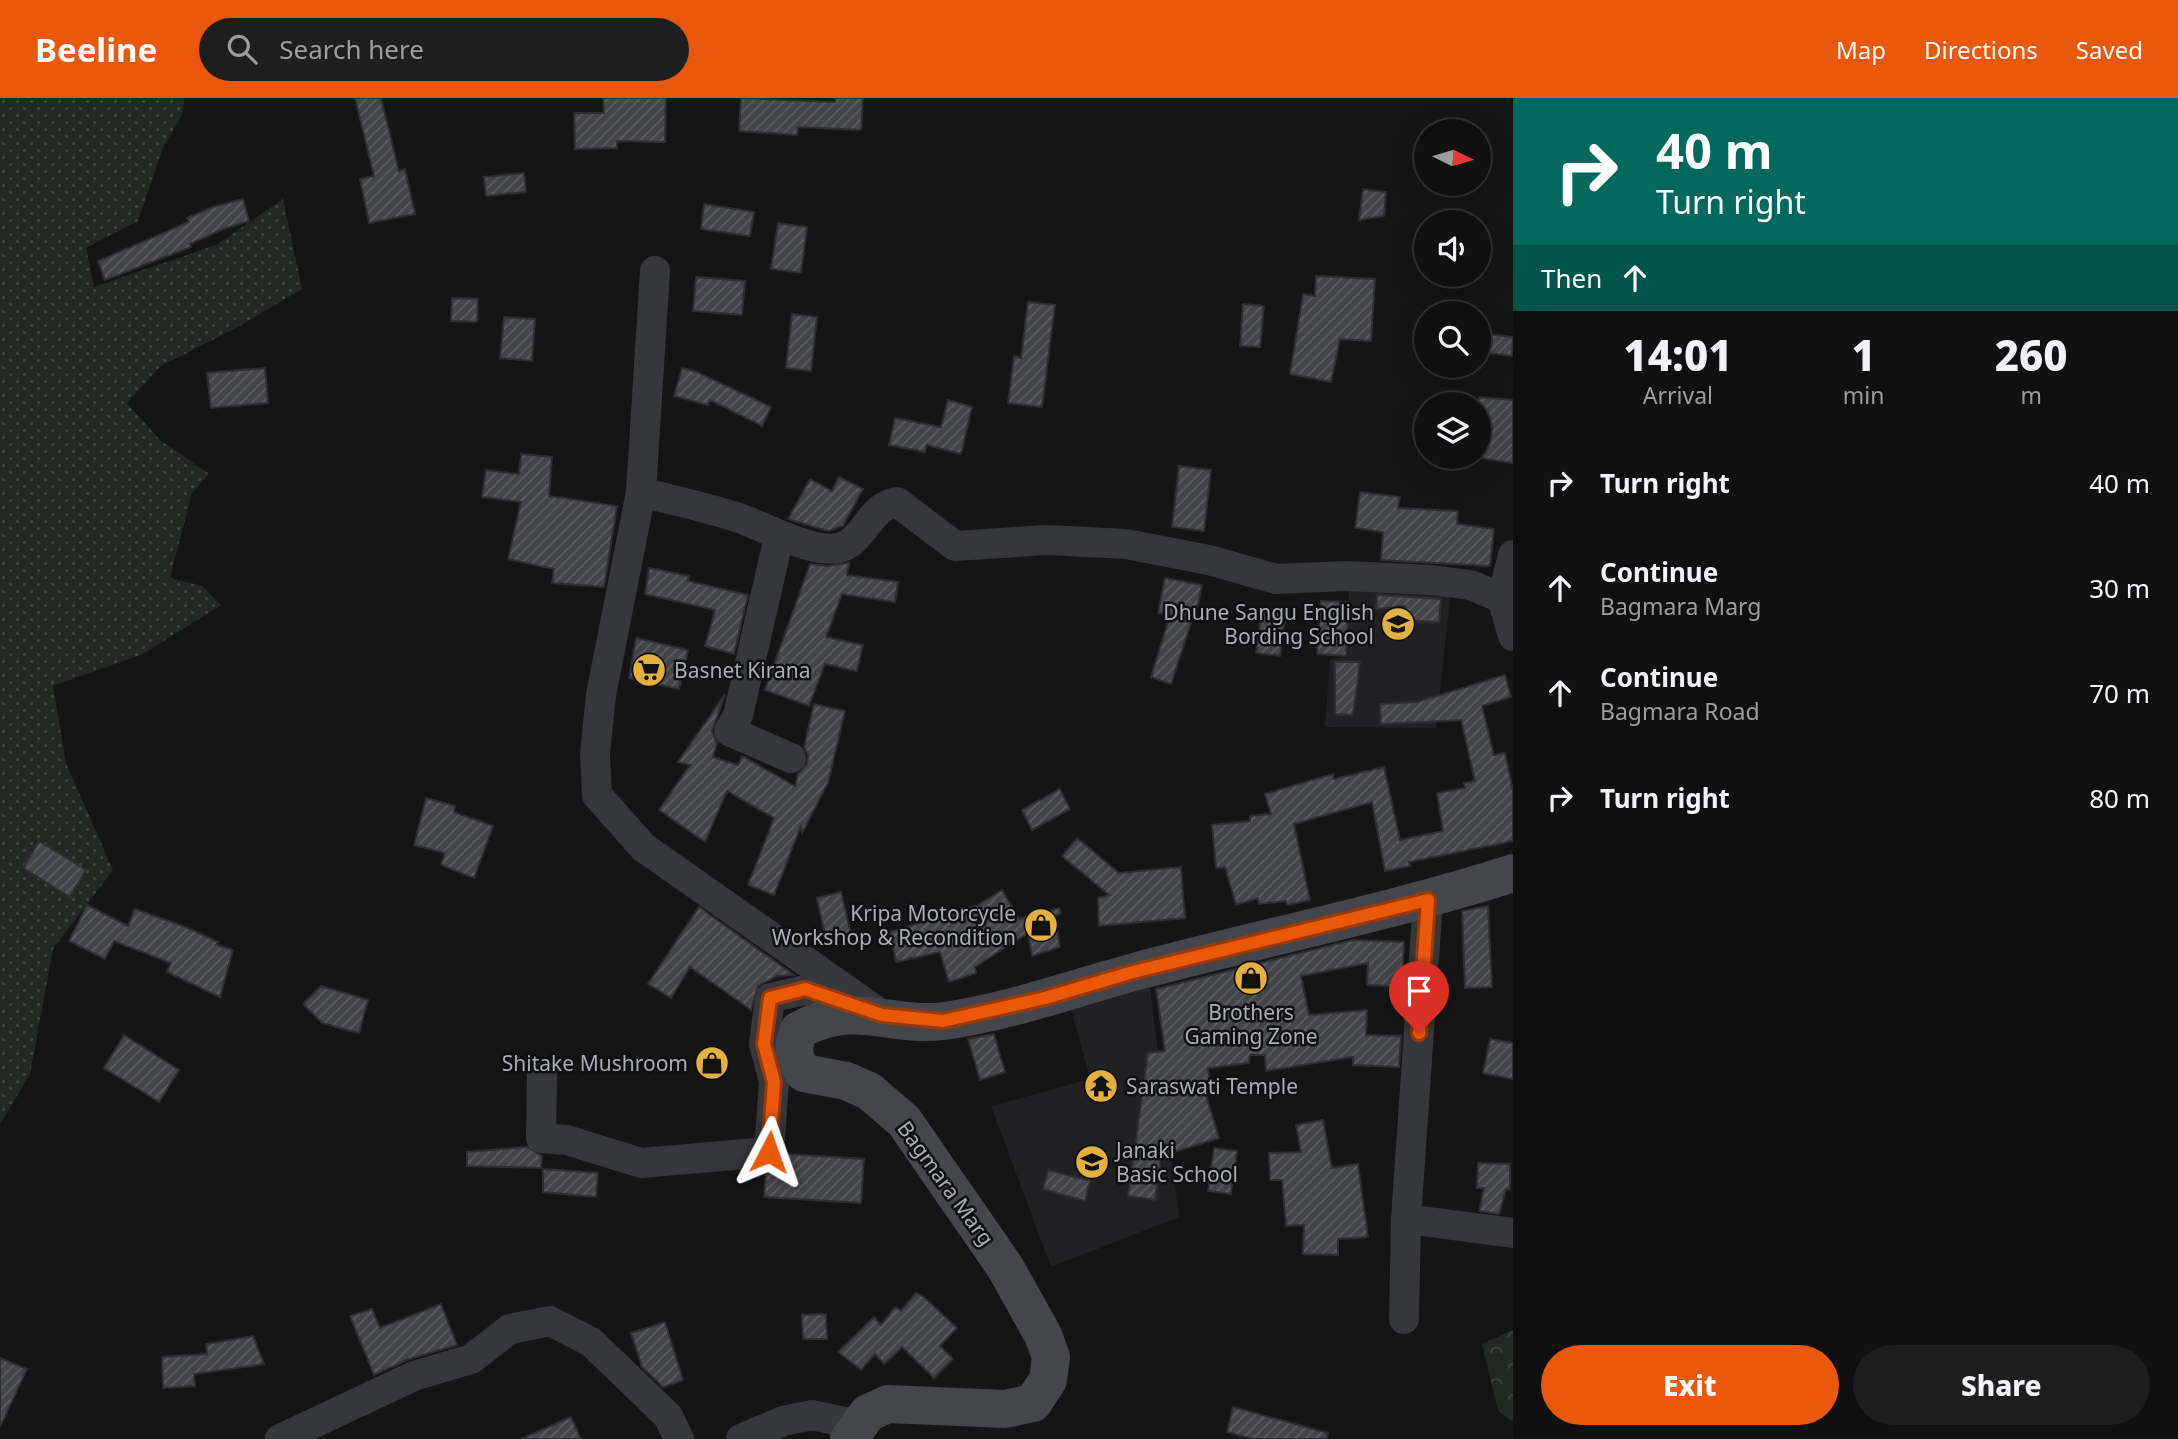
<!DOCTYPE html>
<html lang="en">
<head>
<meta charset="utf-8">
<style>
  body { margin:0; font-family:"Noto Sans",sans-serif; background:#1e1e1e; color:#f1f3f6; height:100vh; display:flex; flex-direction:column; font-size:26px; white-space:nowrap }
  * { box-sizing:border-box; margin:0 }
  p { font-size:23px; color:#9c9d9f }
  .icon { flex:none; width:38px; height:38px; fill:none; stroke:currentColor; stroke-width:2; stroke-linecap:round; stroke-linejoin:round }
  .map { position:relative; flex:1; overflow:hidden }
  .details { display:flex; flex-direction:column; background:#101010; width:665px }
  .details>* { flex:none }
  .banner { background:#00695c; color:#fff; overflow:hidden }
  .needle { width:46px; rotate:95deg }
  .fabs { position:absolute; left:1414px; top:21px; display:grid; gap:14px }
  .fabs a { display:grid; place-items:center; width:77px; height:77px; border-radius:50%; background:#101010; box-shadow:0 7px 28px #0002,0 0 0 2px #303030; font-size:35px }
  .pin { position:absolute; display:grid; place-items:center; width:60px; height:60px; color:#fff; margin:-72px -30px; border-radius:50% 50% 50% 0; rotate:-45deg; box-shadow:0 0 7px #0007 }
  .pin .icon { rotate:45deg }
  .me { position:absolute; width:77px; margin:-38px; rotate:4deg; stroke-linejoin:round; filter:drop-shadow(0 0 5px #0008) }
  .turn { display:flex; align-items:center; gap:24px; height:147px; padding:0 28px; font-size:32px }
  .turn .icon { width:91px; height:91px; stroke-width:2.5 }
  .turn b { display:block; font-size:49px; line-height:60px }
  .then { display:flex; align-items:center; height:66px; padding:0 28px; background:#0003; gap:14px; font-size:26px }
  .eta { display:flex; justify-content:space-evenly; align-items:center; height:119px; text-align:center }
  .eta b { font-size:42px; font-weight:800; line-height:49px }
  .action { display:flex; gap:14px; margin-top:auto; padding:14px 28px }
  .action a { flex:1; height:80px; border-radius:42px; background:#ea580c; color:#fff; font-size:28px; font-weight:800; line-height:80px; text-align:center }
  .action a+a { background:#1e1e1e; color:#f1f3f6 }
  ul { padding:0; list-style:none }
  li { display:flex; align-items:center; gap:21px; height:105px; padding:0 28px }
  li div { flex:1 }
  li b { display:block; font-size:26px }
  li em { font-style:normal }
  header { display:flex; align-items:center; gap:42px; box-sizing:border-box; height:98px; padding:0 35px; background:#ea580c; color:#fff }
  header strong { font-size:33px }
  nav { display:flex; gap:38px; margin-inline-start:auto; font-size:24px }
  .search { width:490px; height:63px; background:#1e1e1e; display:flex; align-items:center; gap:18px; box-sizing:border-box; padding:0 24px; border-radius:38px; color:#9c9d9f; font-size:26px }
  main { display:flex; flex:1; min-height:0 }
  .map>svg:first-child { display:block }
  .built { fill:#212123 }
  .grass { fill:url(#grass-dots) }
  .park { fill:url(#park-crowns) }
  .building { fill:url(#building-hatch); stroke:#2f2f32; stroke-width:2 }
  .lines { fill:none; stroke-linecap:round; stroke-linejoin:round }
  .street { stroke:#36373b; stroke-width:30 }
  .secondary { stroke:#44464b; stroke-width:38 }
  .route-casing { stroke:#983908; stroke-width:18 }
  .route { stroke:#ea580c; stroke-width:12 }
  .labels { text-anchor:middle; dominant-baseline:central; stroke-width:5; stroke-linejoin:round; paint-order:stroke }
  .poi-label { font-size:21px; fill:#a8acb6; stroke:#101011; text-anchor:end }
  .street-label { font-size:21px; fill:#a8acb6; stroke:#101011 }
</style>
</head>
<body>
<header>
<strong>Beeline</strong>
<div class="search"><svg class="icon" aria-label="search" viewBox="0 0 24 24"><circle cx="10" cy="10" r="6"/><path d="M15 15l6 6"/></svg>Search here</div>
<nav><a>Map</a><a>Directions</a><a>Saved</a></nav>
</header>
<main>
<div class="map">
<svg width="1513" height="1341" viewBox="0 0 1513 1341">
  <defs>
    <pattern id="grass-dots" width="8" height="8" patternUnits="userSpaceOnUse" patternTransform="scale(1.75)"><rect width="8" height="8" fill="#212922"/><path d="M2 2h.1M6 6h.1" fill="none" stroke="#3e4540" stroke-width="1.8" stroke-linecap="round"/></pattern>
    <pattern id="park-crowns" width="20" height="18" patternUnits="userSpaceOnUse" patternTransform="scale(1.75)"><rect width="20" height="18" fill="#212922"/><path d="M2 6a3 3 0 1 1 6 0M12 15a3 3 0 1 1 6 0" fill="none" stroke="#3e4540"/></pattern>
    <pattern id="building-hatch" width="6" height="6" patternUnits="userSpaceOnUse" patternTransform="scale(1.75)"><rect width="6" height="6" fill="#444549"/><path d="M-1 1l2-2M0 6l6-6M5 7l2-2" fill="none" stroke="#5c5d61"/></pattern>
  </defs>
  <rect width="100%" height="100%" fill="#151516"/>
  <path class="built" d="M1349,489L1451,492L1436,630L1325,629L1330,561L1347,560Z
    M1150,890L1179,1119L1051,1169L991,1008L1090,981L1070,907Z"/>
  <path class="grass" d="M0,0H184L183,15L163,50L138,123L86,150L94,189L216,147L283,101L302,191L238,229L161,268L127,305L159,341L209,376L192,395L170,480L202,488L221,507L143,556L53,588L66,665L113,772L53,851L30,976L0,1026Z"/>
  <path class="park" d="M1513,1232V1324L1498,1312L1482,1246Z"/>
  <path class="building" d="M355,0H381L399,73L405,71L415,116L369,125L360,81L374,78Z
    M603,0H666L665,44L617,43V50L575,51L574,15H604Z
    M741,0L835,4V0H863L861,32L798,29L797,37L739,33Z
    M524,75L526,94L486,98L484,79Z
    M1363,91L1386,94L1384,118L1359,122Z
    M243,101L249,123L223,131L190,146L191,149L105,182L98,163L189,124L187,120L213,109Z
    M704,106L754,114L750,138L701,131Z
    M778,125L807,129L801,175L771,171Z
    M1316,178L1375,181L1371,243L1340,241L1331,284L1290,276L1303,196L1315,198Z
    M696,179L745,183L742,217L693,213Z
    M452,200L478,201L477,224L451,223Z
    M1028,204L1055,207L1042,309L1008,305L1014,258L1021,260Z
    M1243,206L1264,208L1260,249L1240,248Z
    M792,216L817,219L811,273L786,270Z
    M504,219L535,221L532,263L500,260Z
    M1479,235L1513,239L1512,258L1479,254Z
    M265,270L268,305L211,310L207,275Z
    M682,270L697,274L771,309L762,328L710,302L708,307L674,298Z
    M1479,299L1513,302V365L1479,360Z
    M948,302L972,309L961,356L927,347L925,354L889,347L895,320L941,329Z
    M521,356L552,359L549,398L617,408L604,489L552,485L554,471L508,461L521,404L482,399L486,372L519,376Z
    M1179,368L1211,372L1204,433L1172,429Z
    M839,379L863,391L843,428L828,433L788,421L810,381L832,393Z
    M1360,394L1400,399L1398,410L1458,413L1457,426L1494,431L1490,468L1381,462L1383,434L1355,430Z
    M849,465L847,477L898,484L895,504L842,496L826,539L863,547L857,573L825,566L809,608L765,592L810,466L828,468Z
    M649,470L689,478L688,483L748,497L734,556L705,548L715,512L645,496Z
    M1165,480L1202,487L1195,522H1192L1171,586L1151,579L1170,517L1158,515Z
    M1377,497L1441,501L1439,524L1404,522L1405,508L1376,511Z
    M1321,503L1349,504L1346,558L1317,556Z
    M1262,510L1286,513L1280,558L1256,555Z
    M636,540L688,552L679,591L629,580Z
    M1335,564H1360L1353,617L1335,616Z
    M1505,577L1511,599L1482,608L1494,657L1505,655L1513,693V743L1409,764L1410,768L1385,773L1372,704L1294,726L1310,802L1287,807L1286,803L1259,806L1258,800L1236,807L1225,769L1216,770L1212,727L1250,723V718L1271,716L1265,696L1333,676L1334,681L1384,669L1400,742L1443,733L1437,695L1465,690L1464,685L1475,683L1461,622L1381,626L1380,606L1417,604Z
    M725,596L712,633L717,645L713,659L738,667L742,658L795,688L798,676L807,666L808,657L804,649L814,606L845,613L828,685L802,735L801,728L774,797L748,787L774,720L727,693L705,744L659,712L690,667L678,664Z
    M1060,691L1070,711L1032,732L1022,712Z
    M426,700L455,708L454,714L493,728L474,780L441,767L445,755L414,747Z
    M1077,740L1119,775L1181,769L1185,820L1099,828L1098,800L1109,797L1062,758Z
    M39,743L86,772L70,799L23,770Z
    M1002,792L1019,821L1059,810L1061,815L1055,818L1060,849L1032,858L1028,835L975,869L976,875L949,884L940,854L896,864L890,834L978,807Z
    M841,794L851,836L826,842L817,800Z
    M87,807L128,828L135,811L188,830L218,844L216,847L233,852L220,899L167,874L171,865L114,843L105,861L69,843Z
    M1488,808L1492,889L1465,890L1462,813Z
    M699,809L794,877L777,878L758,888L751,912L690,869L671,900L648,886Z
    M1352,842L1404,844L1402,889L1367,887L1368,865L1301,878L1309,917L1367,912L1366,937L1401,938L1399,969L1353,967V959L1266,973L1265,957H1250L1249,965L1208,970L1210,989L1204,990L1219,1040L1161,1058L1155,1102L1128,1098L1148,955L1165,953L1156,891Z
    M321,888L368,902L359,935L322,925L303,906Z
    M994,936L1005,974L980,982L968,941Z
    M124,937L179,972L159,1004L104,970Z
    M1490,941L1513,945V981L1483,975Z
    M1323,1022L1332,1070L1358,1066L1368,1139L1338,1141V1157L1303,1156L1304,1127L1286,1128L1282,1082H1270L1269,1055L1301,1054L1296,1027Z
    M527,1049L542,1058L541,1070L467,1068V1054Z
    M1214,1050L1237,1053L1231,1096L1208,1093Z
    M786,1056L864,1061L861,1105L764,1099L766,1072L779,1068Z
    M1478,1065L1510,1066V1091H1506L1499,1116L1479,1113L1484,1090H1477Z
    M543,1071L598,1075L596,1099L543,1094Z
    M1048,1072L1090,1083L1085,1103L1043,1091Z
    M916,1195L923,1198L957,1230L940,1248L953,1261L934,1280L902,1249L884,1266L875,1256L861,1272L838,1254L874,1219L881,1227L895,1209L901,1213Z
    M441,1206L457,1247L409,1261L374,1277L350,1218L372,1211L380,1230Z
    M826,1216L827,1241H803L802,1217Z
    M665,1224L683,1282L663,1289L642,1269L631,1235Z
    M253,1238L264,1266L194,1276L195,1288L163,1290L162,1259L207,1256L206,1246Z
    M0,1260L27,1271L0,1329Z
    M1233,1309L1328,1335L1327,1341H1253L1227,1334Z
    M571,1319L581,1341H521Z"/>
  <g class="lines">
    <path class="street" d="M655,173L641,394L601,597L595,656L597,697L643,749L882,917
      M641,394C672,402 705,409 736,419C762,427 811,456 839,450C864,444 869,408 897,404L955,448L1046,442L1126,446L1209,462L1276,481L1347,478L1432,482L1470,487L1502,500
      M779,439L738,617L729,633L791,660
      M1513,457L1502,500L1513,538
      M542,975L541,1040L567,1042L641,1065L769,1054L774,983L764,946L770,900L805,892L852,907
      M1406,1121L1428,802
      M1404,1221L1406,1121L1513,1135
      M280,1341L414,1278L471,1261L510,1231L550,1223L591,1244L668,1318L679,1341
      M741,1341L783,1323L812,1317L858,1327"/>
    <path class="secondary" d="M849,1341L868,1315L888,1306L1005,1311L1033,1305L1048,1282L1051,1259L1043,1237L1005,1169L904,1023L869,993L846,983L804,975C792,959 792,950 799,932C857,901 889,930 944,923C1009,914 1071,891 1134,874C1260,840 1388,815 1513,775"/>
  </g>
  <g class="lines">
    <g class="route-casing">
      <path id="route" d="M769,1054L774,984L764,946L770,900L805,891L882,917L943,923L1045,900L1133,874L1428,802L1419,935"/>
    </g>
    <use href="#route" class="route"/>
  </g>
  <defs>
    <g id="school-disc" transform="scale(1.75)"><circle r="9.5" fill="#e4b140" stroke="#101011"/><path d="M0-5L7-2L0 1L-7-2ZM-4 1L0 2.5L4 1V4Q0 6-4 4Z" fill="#111"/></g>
    <g id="supermarket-disc" transform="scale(1.75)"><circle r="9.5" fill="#e4b140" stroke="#101011"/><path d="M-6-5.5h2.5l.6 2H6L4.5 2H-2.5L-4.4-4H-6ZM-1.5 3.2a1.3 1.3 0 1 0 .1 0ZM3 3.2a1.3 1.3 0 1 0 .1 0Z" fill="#111"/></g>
    <g id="shop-disc" transform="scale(1.75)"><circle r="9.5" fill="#e4b140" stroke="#101011"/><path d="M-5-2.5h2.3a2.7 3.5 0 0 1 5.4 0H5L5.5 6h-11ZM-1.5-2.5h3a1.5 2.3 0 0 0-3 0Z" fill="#111"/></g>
    <g id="temple-disc" transform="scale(1.75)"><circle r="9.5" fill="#e4b140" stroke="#101011"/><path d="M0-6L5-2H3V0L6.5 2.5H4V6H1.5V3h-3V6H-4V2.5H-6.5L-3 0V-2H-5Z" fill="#111"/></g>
  </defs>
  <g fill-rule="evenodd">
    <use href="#school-disc" x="1398" y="526"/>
    <use href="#supermarket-disc" x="649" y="572"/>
    <use href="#shop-disc" x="1041" y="827"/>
    <use href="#shop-disc" x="1251" y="880"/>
    <use href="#shop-disc" x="712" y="965"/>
    <use href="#temple-disc" x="1101" y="988"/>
    <use href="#school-disc" x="1092" y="1064"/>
  </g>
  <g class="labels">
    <g class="poi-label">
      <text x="1374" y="514">Dhune Sangu English<tspan x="1374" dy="24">Bording School</tspan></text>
      <text x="674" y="572" text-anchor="start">Basnet Kirana</text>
      <text x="1016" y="815">Kripa Motorcycle<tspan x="1016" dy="24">Workshop &amp; Recondition</tspan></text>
      <text x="1251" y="914" text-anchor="middle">Brothers<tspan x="1251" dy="24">Gaming Zone</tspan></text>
      <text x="688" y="965">Shitake Mushroom</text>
      <text x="1126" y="988" text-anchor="start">Saraswati Temple</text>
      <text x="1116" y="1052" text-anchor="start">Janaki<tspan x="1116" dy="24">Basic School</tspan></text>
    </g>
    <g class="street-label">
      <text transform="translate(946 1085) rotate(54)">Bagmara Marg</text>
    </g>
  </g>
</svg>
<div class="fabs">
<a><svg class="needle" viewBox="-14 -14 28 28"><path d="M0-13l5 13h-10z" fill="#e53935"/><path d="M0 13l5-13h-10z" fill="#9c9d9f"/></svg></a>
<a><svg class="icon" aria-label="sound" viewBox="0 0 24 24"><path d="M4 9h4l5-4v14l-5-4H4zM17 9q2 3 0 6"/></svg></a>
<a><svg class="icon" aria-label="search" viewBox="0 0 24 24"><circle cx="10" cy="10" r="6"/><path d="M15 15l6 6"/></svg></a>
<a><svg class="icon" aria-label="layers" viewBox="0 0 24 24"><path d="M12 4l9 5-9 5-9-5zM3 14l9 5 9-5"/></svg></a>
</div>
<div class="pin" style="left:1419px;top:935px;background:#d93025"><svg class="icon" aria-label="arrive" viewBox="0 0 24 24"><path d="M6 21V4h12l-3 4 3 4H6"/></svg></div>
<svg class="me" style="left:769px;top:1054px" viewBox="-20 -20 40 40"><path d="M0-17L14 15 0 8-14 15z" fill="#ea580c" stroke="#fff" stroke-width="4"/></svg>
</div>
<section class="details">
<div class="banner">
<div class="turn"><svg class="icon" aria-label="right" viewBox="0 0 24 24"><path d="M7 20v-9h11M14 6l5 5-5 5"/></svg><div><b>40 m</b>Turn right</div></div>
<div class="then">Then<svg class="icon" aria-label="ahead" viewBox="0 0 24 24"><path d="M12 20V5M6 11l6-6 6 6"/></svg></div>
</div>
<div class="eta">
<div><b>14:01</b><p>Arrival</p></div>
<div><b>1</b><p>min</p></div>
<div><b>260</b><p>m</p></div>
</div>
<ul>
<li><svg class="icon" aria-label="right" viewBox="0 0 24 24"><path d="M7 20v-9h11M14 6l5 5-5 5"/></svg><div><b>Turn right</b></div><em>40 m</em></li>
<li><svg class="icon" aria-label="ahead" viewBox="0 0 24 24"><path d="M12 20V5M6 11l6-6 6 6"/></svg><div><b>Continue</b><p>Bagmara Marg</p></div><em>30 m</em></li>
<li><svg class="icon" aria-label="ahead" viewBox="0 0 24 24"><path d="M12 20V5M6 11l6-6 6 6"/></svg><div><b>Continue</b><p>Bagmara Road</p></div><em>70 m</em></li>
<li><svg class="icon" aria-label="right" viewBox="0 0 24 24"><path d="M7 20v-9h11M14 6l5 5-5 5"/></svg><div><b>Turn right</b></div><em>80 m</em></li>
</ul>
<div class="action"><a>Exit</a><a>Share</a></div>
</section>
</main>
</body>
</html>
